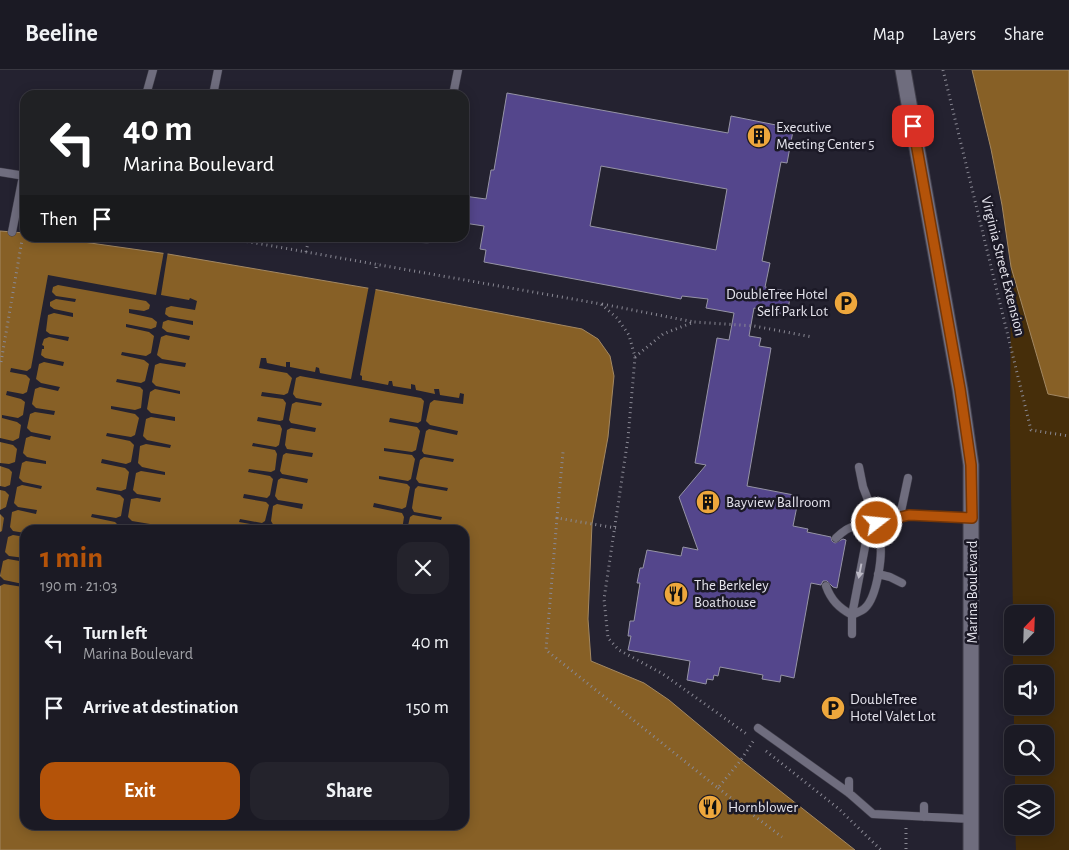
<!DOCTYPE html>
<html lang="en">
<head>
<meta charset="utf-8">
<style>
  body { margin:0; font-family:"Alegreya Sans",sans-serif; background:#24232c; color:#f1f3f6; height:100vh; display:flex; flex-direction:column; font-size:19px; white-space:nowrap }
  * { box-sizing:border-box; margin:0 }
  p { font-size:16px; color:#a0a1a6 }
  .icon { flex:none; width:28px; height:28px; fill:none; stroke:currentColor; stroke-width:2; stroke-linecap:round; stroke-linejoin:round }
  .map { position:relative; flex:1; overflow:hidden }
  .side { position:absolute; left:20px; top:455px; width:449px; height:305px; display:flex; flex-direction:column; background:#1b1a24; border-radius:15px; box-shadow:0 2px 12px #0003,0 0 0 1px #393841 }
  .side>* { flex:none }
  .guide { position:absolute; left:20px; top:20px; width:449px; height:152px; border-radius:15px; box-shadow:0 2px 12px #0003,0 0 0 1px #393841; background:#202124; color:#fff; overflow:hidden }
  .needle { width:32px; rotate:23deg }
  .fabs { position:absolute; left:1004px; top:535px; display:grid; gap:10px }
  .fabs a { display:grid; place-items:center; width:50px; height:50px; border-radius:10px; background:#1b1a24; box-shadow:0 2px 12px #0003,0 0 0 1px #393841; font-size:25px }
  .pin { position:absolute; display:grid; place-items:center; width:42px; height:42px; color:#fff; margin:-21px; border-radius:10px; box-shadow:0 2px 8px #0006 }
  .me { position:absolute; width:55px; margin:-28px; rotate:74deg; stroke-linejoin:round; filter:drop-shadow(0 0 4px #0008) }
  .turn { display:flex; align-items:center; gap:18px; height:105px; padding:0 20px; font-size:22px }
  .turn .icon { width:65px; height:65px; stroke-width:2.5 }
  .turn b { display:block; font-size:35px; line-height:42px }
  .then { display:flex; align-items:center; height:48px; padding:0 20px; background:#0003; gap:10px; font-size:19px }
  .round { display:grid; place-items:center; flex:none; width:52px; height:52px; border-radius:15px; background:#24232c }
  .overview { display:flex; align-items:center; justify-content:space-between; height:85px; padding:0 20px }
  h1 { font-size:30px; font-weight:700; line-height:38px; color:#b45309 }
  .action { display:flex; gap:10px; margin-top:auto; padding:10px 20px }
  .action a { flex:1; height:58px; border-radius:15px; background:#b45309; color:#fff; font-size:20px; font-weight:700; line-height:58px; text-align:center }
  .action a+a { background:#24232c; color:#f1f3f6 }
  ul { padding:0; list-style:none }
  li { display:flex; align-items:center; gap:15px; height:65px; padding:0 20px }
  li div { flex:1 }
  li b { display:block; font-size:19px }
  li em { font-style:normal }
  header { display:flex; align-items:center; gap:30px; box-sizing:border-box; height:70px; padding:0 25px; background:#1b1a24; border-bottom:1px solid #393841 }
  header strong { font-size:24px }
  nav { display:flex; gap:28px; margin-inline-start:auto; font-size:18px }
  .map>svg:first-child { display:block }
  .green { fill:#462e0a }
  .water { fill:#876026; stroke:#a38862; fill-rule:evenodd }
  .pier { fill:#242230 }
  .building { fill:#54468c; stroke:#9694a6; fill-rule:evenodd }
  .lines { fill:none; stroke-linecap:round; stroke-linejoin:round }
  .service-casing { stroke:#413f4b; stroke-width:9 }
  .minor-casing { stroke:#413f4b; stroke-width:17 }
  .path { stroke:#8a8994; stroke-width:3; stroke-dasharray:1 4; stroke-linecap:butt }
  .service { stroke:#6f6d7e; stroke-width:8 }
  .minor { stroke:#6f6d7e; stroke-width:15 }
  .oneway { fill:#bcbac6 }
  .route-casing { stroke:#753606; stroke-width:12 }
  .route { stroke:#b45309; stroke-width:9 }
  .labels { text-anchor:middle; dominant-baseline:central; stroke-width:5; stroke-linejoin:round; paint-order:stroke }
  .poi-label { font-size:15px; fill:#e5e4ed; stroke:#1b1926; text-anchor:start }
  .street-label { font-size:15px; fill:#e5e4ed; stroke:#1b1926 }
</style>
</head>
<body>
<header>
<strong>Beeline</strong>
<nav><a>Map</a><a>Layers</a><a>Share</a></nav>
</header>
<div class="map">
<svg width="1069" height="780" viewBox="0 0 1069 780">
  <rect width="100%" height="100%" fill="#242230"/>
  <path class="green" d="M1011,197L1048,324L1069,328V780H1016L1015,756H1045V724H1015V696H1045V664H1014V636H1045V604H1013V576H1045V544H1013L1010,356Z"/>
  <path class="water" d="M972,0H1069V328L1048,324L1011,197L1002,135L991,79Z
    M0,161L25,163V168H55L168,184L373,219L582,259L598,269L610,286L614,306L608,367L592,454L588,549L591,591L644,613L669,630L741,690L855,780H0ZM25,460H464V755H25Z"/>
  <path class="pier" d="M164,181H168L161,225L189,230L190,228L197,231L195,240L171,236L166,238L165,244L169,247L193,251V255L168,250L163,252L162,258L167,262L190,266L189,270L166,265L161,267L157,285L162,289L186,293L185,297L160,293L155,295L152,312L156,316L180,321V324L155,319L150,322L147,339L151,343L175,347V351L151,347L146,349L143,366L147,370L171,375L170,378L146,374L140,376L138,393L142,397L165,402V405L141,401L136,403L133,420L137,424L161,428L160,432L137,428L131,429L128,447L132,451L156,455L155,460L131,455L126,457L125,460H118L119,456L115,452L91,447L92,444L116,448L121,446L124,429L120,425L96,420L97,417L121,421L126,419L129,402L125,398L101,393L102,389L126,394L131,392L134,375L130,371L106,366L107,363L131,367L135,365L139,348L135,344L111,339V336L135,340L141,338L143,320L140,317L116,312L117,309L141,313L145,311L149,294L144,290L121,285L122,282L146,286L151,283L154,266L149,262L126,257V254L151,259L156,257L157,252L152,248L129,243V239L144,241L149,239L150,235L146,231L58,215L53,217L52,222L56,226L76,229L75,232L56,229L50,232V236L54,239L73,243V247L54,243L48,245L46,261L50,264L69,267L68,271L49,267L44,269L42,275L44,276V279H42L41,285L45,288L64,292L63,296L44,292L39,294L36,309L41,313L60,317L58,321L40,317L35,319L32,334L36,338L55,341L54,345L35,342L30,344L27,358L31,362L51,366L50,370L31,366L26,368L23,383L27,387L46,391V394L26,391L22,393L19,408L23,412L42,416L41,419L22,415L17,417L14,433L18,437L37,440L36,444L18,440L12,442L10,457L13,461L25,463V467L13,465L8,467L5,482L9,486L25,488V492L8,489L3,491L0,506V462L2,461L4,448L0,444V440L6,437L9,425L5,421L0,420V416L5,417L10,415L12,402L9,399L0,396V393L9,394L15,392L17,379L13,375L0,372V368L13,371L19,368L21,355L17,352L2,348V345L18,348L23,345L25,332L21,329L6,325L7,321L23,324L27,322L30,309L26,305L10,302L11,298L27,301L31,298L48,205L156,225Z
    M369,215L376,217L360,305L362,306V310L388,315L389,311H392L393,316L411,319V314L415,315L416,320L435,324L434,319H439L440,325L459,328L460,323L464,324L463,334L434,330L430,333L426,351L430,355L458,361L457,365L429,359L426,361L422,381L424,384L454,389L453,392L424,387L420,390L416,409L419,413L448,418L447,421L418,416L415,419L412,438L414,442L442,447L441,450L413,445L410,447L407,460H402L404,447L402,443L373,437L374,433L402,439L406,437L410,417L407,414L379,409V406L408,411L411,409L415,389L412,385L384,381V378L412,382L416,380L420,361L417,357L389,352L390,348L418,353L421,351L424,331L421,328L300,306L296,308L293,324L296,328L322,333L321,336L296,332L292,334L289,350L291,353L316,358L315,362L291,358L287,360L285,375L287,379L313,383L312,387L286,383L283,385L280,401L282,404L308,409L307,413L281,408L278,410L275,426L278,430L303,434L302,439L277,434L273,436L271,451L274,456L298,460H264L261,456L239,452L240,449L262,453L265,451L269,435L266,432L243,428L244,424L267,428L270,425L273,409L270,406L248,402L249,399L271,402L275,400L277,384L275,380L252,376L253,373L276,377L279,375L282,359L280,355L257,351L258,347L280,351L283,350L286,333L283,329L261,326L262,322L284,325L288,323L292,308L287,303L259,298L261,288H266L267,293L286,297V292H290V297L315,302L316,297L319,298L320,303L351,309Z
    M0,506L4,510L23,514V517L4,514L0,516Z"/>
  <path class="building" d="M507,23L728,63L731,46L776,55L775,58L793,61L787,93L781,92L762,191L770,193L765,217L791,222L787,245L754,238L749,266L761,268L759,276L771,278L747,416L799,426L793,456L808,459L807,462L831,467L832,471L835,473L843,469L846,470L837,518L833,517L827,511H823L821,515L811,513L794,608L781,605L780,612L762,609L763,605L720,597L718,606L714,605L713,610L707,609L706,614L687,610L690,591L628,580L631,566H628L630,551H634L640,513H637L640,498H643L647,480L681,486L683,477L698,480L679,427L706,395L695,393L717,268L729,270L734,243L706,238L708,229L682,226L681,229L484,192L486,180L480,179L484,156L464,153V126L486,129L491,100H494ZM601,96L727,119L716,180L590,156Z"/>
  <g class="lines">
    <g class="service-casing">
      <path id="service" d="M146,25L153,0
        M213,25L218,0
        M453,25L458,0
        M0,102L25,106
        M12,162L23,106
        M417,168L427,169L428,168
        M859,397L863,417L877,453
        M900,446L908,408
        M878,504L890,507L902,513
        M826,516C831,530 839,538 852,545C856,543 862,541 865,538C877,527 884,482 879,468C870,445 848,456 836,468
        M852,564V545L869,456L885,450L909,445L972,448
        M758,658L849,723L873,744L971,749
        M849,723V711
        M924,736V747"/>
    </g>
    <g class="minor-casing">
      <path id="minor" d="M903,0L960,319L971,395V780"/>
    </g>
    <path class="path" d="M943,0L1031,360L1069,366
      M227,168L601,234L617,248L629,265L635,287L628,368L604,529L608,568L619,580L663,604L748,665
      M306,182L309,168
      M376,198L377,193
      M602,234L694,252
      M635,287L663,264L694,252L754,256L812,267
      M1,292L22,170
      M557,448L563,382
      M616,458L557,448L546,580L718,718L741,690L754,670
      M766,681L839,739L881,780
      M718,718L782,767
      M906,758V780"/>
    <use href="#service" class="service"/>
    <use href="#minor" class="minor"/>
  </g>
  <defs><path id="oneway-solid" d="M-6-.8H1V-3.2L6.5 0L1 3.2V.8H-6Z" transform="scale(1.25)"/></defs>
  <use class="oneway" href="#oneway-solid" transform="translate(860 501) rotate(101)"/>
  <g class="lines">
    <g class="route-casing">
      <path id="route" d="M877,453L909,445L972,448L971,395L960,319L913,56"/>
    </g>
    <use href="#route" class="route"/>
  </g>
  <defs>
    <g id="building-disc" transform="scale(1.25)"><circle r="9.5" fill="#eea73c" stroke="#1b1926"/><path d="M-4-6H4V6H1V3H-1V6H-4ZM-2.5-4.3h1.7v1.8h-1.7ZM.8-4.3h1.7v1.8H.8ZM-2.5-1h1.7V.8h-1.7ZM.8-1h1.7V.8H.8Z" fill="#111"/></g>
    <g id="parking-disc" transform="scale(1.25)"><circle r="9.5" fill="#eea73c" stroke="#1b1926"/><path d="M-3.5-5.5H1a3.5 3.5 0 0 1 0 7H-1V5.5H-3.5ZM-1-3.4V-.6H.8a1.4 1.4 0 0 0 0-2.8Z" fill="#111"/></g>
    <g id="restaurant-disc" transform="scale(1.25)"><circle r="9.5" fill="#eea73c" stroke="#1b1926"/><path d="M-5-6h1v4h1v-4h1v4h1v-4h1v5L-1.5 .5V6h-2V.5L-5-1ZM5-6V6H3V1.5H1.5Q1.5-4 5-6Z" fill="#111"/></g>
  </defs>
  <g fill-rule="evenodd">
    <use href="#building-disc" x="759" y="66"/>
    <use href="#parking-disc" x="846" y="233"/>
    <use href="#building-disc" x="708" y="432"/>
    <use href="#restaurant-disc" x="676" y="524"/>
    <use href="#parking-disc" x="833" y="638"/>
    <use href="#restaurant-disc" x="710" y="737"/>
  </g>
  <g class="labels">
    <g class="poi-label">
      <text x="776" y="57">Executive<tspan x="776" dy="17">Meeting Center 5</tspan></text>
      <text x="828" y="224" text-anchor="end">DoubleTree Hotel<tspan x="828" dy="17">Self Park Lot</tspan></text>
      <text x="726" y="432">Bayview Ballroom</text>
      <text x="694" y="515">The Berkeley<tspan x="694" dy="17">Boathouse</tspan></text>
      <text x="850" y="629">DoubleTree<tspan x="850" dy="17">Hotel Valet Lot</tspan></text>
      <text x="728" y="737">Hornblower</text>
    </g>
    <g class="street-label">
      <text transform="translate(1003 196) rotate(76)">Virginia Street Extension</text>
      <text transform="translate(972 522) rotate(-90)">Marina Boulevard</text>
    </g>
  </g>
</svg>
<div class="fabs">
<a><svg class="needle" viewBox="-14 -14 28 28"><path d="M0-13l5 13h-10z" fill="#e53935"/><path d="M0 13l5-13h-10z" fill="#a0a1a6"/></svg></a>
<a><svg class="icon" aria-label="sound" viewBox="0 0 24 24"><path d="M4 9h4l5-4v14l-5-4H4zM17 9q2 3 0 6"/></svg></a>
<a><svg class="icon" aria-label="search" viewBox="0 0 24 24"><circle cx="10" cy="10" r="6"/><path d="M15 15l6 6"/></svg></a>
<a><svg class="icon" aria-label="layers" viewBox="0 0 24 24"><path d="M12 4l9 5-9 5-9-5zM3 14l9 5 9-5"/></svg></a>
</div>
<div class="pin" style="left:913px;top:56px;background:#d93025"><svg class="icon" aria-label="arrive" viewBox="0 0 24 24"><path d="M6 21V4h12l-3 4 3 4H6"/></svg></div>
<svg class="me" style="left:877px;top:453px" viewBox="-20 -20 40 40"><circle r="17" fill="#b45309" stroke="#fff" stroke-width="3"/><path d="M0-11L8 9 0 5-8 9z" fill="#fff"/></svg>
<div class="guide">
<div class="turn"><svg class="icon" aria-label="left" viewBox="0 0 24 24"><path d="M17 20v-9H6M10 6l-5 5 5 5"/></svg><div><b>40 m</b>Marina Boulevard</div></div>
<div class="then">Then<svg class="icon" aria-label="arrive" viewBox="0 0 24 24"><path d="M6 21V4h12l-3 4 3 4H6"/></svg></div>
</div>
<section class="side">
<div class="overview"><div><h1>1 min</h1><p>190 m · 21:03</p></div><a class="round"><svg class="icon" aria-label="close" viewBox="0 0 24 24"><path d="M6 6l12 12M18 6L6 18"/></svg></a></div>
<ul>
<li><svg class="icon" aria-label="left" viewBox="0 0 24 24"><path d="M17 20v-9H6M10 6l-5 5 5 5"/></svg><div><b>Turn left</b><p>Marina Boulevard</p></div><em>40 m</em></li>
<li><svg class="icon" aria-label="arrive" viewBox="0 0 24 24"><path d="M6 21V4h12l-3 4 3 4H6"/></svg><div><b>Arrive at destination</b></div><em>150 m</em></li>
</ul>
<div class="action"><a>Exit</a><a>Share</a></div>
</section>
</div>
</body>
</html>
